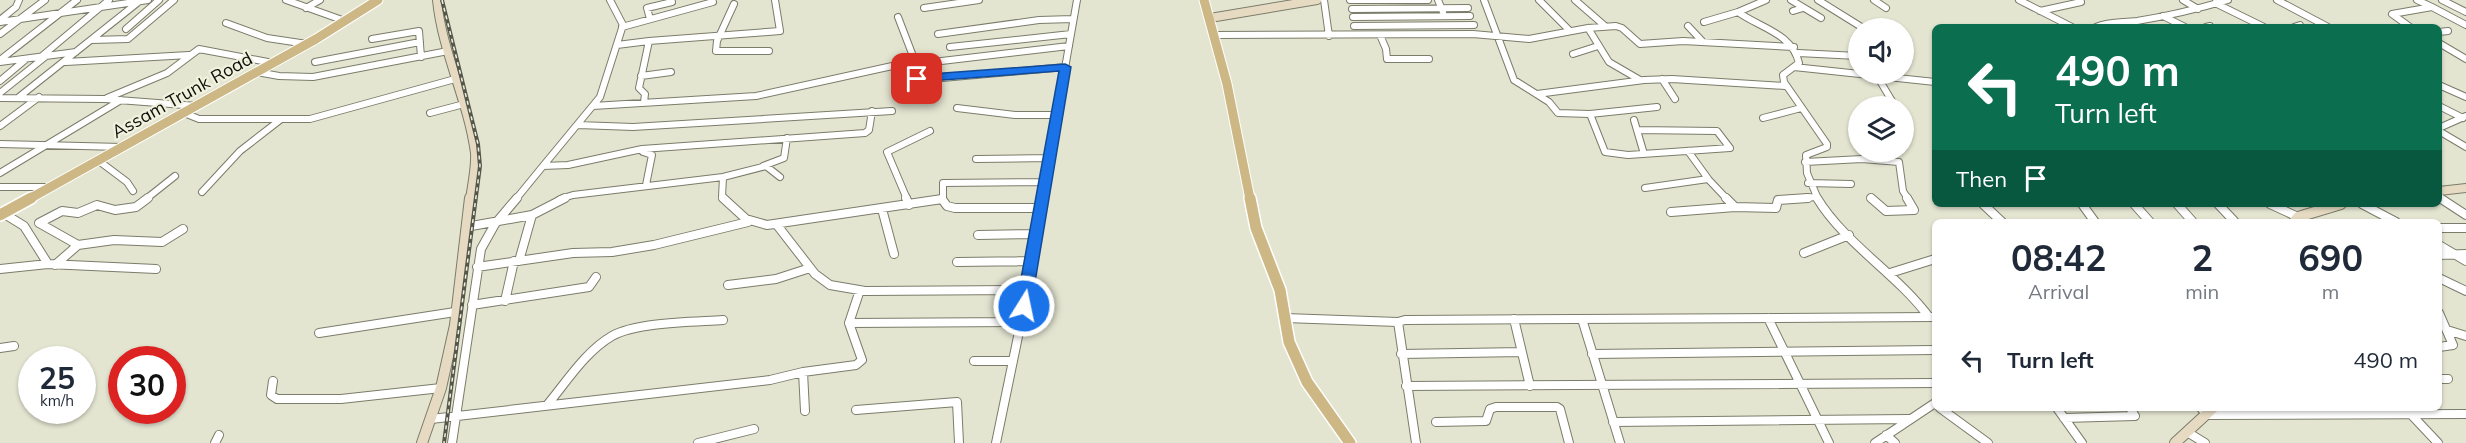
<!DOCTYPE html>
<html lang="en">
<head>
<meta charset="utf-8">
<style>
  body { margin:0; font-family:Mulish,sans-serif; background:#f6f6f7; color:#1f2937; height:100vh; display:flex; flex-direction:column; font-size:22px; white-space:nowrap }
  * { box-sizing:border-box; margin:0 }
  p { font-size:20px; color:#747a83 }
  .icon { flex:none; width:33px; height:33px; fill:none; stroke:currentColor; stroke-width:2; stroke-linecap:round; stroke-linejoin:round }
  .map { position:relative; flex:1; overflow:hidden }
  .side { position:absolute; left:1932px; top:219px; width:510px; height:192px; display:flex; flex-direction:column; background:#fff; border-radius:9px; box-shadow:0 2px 4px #0004 }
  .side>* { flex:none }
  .guide { position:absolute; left:1932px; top:24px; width:510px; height:183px; border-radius:9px; box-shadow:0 2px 4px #0004; background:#0b6e4f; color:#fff; overflow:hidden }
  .fabs { position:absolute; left:1848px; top:18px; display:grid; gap:12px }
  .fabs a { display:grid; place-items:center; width:66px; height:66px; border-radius:50%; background:#fff; box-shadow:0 2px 4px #0004; font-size:30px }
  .speed { position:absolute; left:18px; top:346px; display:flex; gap:12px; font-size:30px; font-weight:700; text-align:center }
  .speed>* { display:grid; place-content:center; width:78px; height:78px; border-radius:50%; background:#fff; box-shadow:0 2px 4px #0004; line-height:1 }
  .speed small { font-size:15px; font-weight:400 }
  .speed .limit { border:9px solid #d22; background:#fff; color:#111 }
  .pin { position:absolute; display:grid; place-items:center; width:51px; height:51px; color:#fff; margin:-26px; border-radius:12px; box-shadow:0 3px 9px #0006 }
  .me { position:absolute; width:66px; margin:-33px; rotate:10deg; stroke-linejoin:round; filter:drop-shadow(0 0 4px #0008) }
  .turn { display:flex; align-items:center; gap:21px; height:126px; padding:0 24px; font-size:27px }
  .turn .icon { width:78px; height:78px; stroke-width:2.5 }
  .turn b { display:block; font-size:42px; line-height:51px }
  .then { display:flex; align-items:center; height:57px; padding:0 24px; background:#0003; gap:12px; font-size:22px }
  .eta { display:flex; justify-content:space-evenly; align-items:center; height:102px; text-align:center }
  .eta b { font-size:36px; font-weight:700; line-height:42px }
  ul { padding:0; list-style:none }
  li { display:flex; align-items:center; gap:18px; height:78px; padding:0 24px }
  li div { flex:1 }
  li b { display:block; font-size:22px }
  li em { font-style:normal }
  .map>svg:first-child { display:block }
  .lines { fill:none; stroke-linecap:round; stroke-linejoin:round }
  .street-far1-casing { stroke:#7b7c6a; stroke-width:8 }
  .street-casing { stroke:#7b7c6a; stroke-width:10 }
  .secondary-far1-casing { stroke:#7b7c6a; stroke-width:10 }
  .secondary-casing { stroke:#7b7c6a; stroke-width:12 }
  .primary-far1-casing { stroke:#fff; stroke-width:11 }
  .primary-casing { stroke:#fff; stroke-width:14 }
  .street-far1 { stroke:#fff; stroke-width:6 }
  .street { stroke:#fff; stroke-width:8 }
  .secondary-far1 { stroke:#e6dbc2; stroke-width:8 }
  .secondary { stroke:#e6dbc2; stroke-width:10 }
  .primary-far1 { stroke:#cdb885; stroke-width:9 }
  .primary { stroke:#cdb885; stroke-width:11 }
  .rail-casing { stroke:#56574b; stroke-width:4 }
  .rail { stroke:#f1f2de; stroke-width:1.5; stroke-dasharray:4; stroke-linecap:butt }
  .route { fill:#1a73e8; stroke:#114b97; stroke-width:1.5 }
  .labels { text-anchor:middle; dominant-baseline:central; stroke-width:4.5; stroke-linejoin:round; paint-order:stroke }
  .street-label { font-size:18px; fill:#0e0f08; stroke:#f1f2de }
</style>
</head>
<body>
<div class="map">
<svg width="2466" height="443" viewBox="0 0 2466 443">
  <rect width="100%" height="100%" fill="#e4e5d1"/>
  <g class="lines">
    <g class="street-far1-casing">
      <path id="street-far1" d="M286,0L345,21
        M1324,0L1329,36
        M1350,0H1428
        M1438,0L1443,12
        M1484,0L1514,80L1549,102L1558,113L1590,114L1605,152L1628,155L1730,148L1717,131L1637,130
        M1539,0L1570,31
        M1575,0L1605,26
        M1766,0L1738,12C1760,28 1792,33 1799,63L1783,75L1784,82L1827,144V147L1806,155L1807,173L1818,199
        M1791,0L1821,18
        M1818,0L1863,28
        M1874,0L1886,8
        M2019,0L2072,27
        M2183,0L2198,9
        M2277,0L2328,27
        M2442,0L2466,12
        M2215,3L2264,27
        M734,4L717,41L716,51H769
        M2432,7L2466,25
        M306,8L320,0
        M924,8L979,0
        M1352,9L1468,8
        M1793,11L1803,8
        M2040,11L2081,2
        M2163,16L2185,27
        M898,17L916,64
        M1353,17L1470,16
        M650,19L647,8L672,2
        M0,20L16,7L19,0
        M0,22L148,0
        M1704,22L1738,12
        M226,23L267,38L307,44
        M1354,26L1474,25
        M1688,26L1703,42
        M622,27L713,2
        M2096,27C2110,21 2122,23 2137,21C2168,16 2198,9 2228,0
        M2206,27L2210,26
        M2294,27L2300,25
        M2410,27L2392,14L2432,7L2417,0
        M1588,28L1609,62L1640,80
        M126,29L159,0
        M2439,32L2448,31
        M0,34L45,0
        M938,34L1039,20L1073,19
        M1214,35L1473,34L1529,39L1588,28L1616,26L1622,28L1640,44L1683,41L1794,47
        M1380,35L1386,49L1387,59H1429
        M372,39L419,31L421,57
        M92,40L128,39L174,0
        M2439,43L2466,59
        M617,45L649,41
        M950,47L1071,34
        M1798,53L1858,56
        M1573,54L1598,46
        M42,56L109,0
        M0,60L77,0
        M0,62L76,52
        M66,62L189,55
        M315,62L420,42
        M1065,67L920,80L917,78L916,64L1069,46
        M1794,67L1935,82
        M257,72L279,76L313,77L448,51
        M641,76L671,72
        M1877,76L1892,101
        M1662,79L1675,99
        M0,81L25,60
        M2439,85L2466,97
        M0,93L45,57
        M1537,94L1644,80L1672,79L1785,86
        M19,97L141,0
        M0,98L105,99L197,106
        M107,98L167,73L199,49L273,63
        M644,102L645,94L639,88L649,41L780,31L775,0
        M593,106L756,96L915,61
        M2439,106L2463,118
        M957,108L1015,115H1058
        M184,113L199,119H310L455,79
        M430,113L464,104
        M1590,114L1657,107
        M1763,118L1801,108
        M1634,120L1644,154
        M578,125L633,127L892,111
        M0,126L39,97
        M2439,128L2466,116
        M2439,131L2466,147
        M0,144L122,147
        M1688,151L1709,180L1727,199
        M643,152L652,155L646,185
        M976,159L1049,158
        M99,161L127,182L133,191
        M1805,162L1862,159L1899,162L1903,191L1908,199
        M543,166L600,97L623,25L610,0
        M763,166L784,158L787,138
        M0,173L121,100
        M723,177L766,166L780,177
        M1808,183L1851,184
        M0,187H50
        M1645,188L1708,179
        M202,192L240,151L280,120
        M2439,197L2442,199
        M146,199L175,176
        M516,199L543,166L568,165L642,149L865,133L869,130L872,111
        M560,199L573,195L723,177L722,197L724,199
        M907,199L887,152L930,131
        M943,199V183L1045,182
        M1042,199L1077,0
        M1789,199L1815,197"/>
    </g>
    <g class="street-casing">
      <path id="street" d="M723,198L746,219L767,225L942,199L947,206L955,208H1040
        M906,198L909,205
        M1726,198L1735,207L1776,208L1778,200L1808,198
        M1817,198C1845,244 1896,273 1929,317
        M1871,198L1886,211L1914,210L1907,198
        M2440,198L2466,215
        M1983,204L2002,222
        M2082,204L2095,222
        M2134,204L2150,222
        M2177,204L2193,222
        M2218,204L2235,222
        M2270,204L2298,217
        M2362,204L2396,222
        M882,209L894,254
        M1671,212L1735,207
        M3,213L24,226L48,264L156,269
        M777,225L815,274L830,285L865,291L1027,290
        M466,227L532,215L565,198
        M2439,228H2466
        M978,235L1036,234
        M78,245L39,223L62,211L78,213L97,205L115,210L136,207L148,198
        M2439,245L2466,261
        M1804,253L1849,235
        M2439,255L2466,254
        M519,261L532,215
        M957,262L1032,261
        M55,265L78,245L114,240L162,242L183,229
        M477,267L573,253L612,252L654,245L748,222
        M0,269L48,264
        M1890,273L1935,259
        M2439,278L2466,291
        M728,285L776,279L810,268
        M505,301L514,261
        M472,305L589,287L596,277
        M2439,313L2453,345L2439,347
        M1285,318L1398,322L1405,320L1935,317
        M1768,318L1829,443
        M1514,319L1530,386
        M1582,319L1620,443
        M1398,322L1416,443
        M849,323L860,290
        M2447,330L2466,336
        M319,333L455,312
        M0,348L14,346
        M1401,354L1522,352
        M1592,354L1935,350
        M974,361H1013
        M803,372L805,411
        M2439,379H2448
        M273,381L271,395L277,399H341L441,388
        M1406,386L1935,383
        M548,404C567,381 586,351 612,336C636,322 694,322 723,320
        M1940,408L1988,443
        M2057,408L2082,443
        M2201,408L2207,415L2466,414
        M2405,408L2438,443
        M856,410L957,402L959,443
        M2064,418L2135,416L2130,408
        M431,419L770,380L803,372L856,365L862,360L849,323L1021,322
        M1436,422L1486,421L1490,409L1496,407H1557L1560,409L1569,443
        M1613,422L1909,419
        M2187,432L2205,443
        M1886,435L1895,443
        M215,443L219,435
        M452,443L481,249L495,224L517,198
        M698,443L754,429
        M996,443L1021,322L1043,198
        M1875,443L1935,403"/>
    </g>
    <g class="secondary-far1-casing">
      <path id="secondary-far1" d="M437,0C442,52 468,101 475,153C476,167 472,185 470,199
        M1210,18L1317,0
        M2439,191L2466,188"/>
    </g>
    <g class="secondary-casing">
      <path id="secondary" d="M2294,222L2298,217L2341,204
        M422,443L441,388L455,325L470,198
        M2175,443L2213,408"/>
    </g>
    <g class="primary-far1-casing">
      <path id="primary-far1" d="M1204,0L1227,84L1250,199
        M29,199L316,39L378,0"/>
    </g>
    <g class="primary-casing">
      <path id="primary" d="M1250,198L1256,228L1280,290L1289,342L1307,382L1350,443
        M0,215L31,198"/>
    </g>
    <use href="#street-far1" class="street-far1"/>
    <use href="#street" class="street"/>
    <use href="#secondary-far1" class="secondary-far1"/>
    <use href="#secondary" class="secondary"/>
    <use href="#primary-far1" class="primary-far1"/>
    <use href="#primary" class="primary"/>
    <g class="rail-casing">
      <path id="rail" d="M442,0L478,144L480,166L444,443"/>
    </g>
    <use href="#rail" class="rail"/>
  </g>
  <path class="route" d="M1065,64L1071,67L1031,306L1024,311L1016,306L1059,71L917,82L911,79L917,75Z"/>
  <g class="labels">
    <g class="street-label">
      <text transform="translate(182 95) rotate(-29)">Assam Trunk Road</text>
    </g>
  </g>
</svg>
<div class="fabs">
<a><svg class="icon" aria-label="sound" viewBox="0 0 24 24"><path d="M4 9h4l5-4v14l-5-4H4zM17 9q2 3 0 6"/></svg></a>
<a><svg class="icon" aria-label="layers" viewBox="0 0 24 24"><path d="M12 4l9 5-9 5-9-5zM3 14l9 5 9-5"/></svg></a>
</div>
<div class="speed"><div>25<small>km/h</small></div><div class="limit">30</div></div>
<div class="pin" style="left:917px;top:79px;background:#d93025"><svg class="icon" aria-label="arrive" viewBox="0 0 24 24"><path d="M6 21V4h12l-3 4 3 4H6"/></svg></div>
<svg class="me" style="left:1024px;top:306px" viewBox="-20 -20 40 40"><circle r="17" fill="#1a73e8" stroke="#fff" stroke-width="3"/><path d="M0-11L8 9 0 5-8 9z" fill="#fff"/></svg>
<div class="guide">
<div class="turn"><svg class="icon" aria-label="left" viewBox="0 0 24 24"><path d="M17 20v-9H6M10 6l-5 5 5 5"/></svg><div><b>490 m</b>Turn left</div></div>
<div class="then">Then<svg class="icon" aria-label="arrive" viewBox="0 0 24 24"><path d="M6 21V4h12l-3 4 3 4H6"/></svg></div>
</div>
<section class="side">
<div class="eta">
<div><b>08:42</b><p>Arrival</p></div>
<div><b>2</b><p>min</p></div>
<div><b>690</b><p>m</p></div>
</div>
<ul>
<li><svg class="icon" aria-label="left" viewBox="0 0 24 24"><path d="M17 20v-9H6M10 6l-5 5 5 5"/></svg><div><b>Turn left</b></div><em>490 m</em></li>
</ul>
</section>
</div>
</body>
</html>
